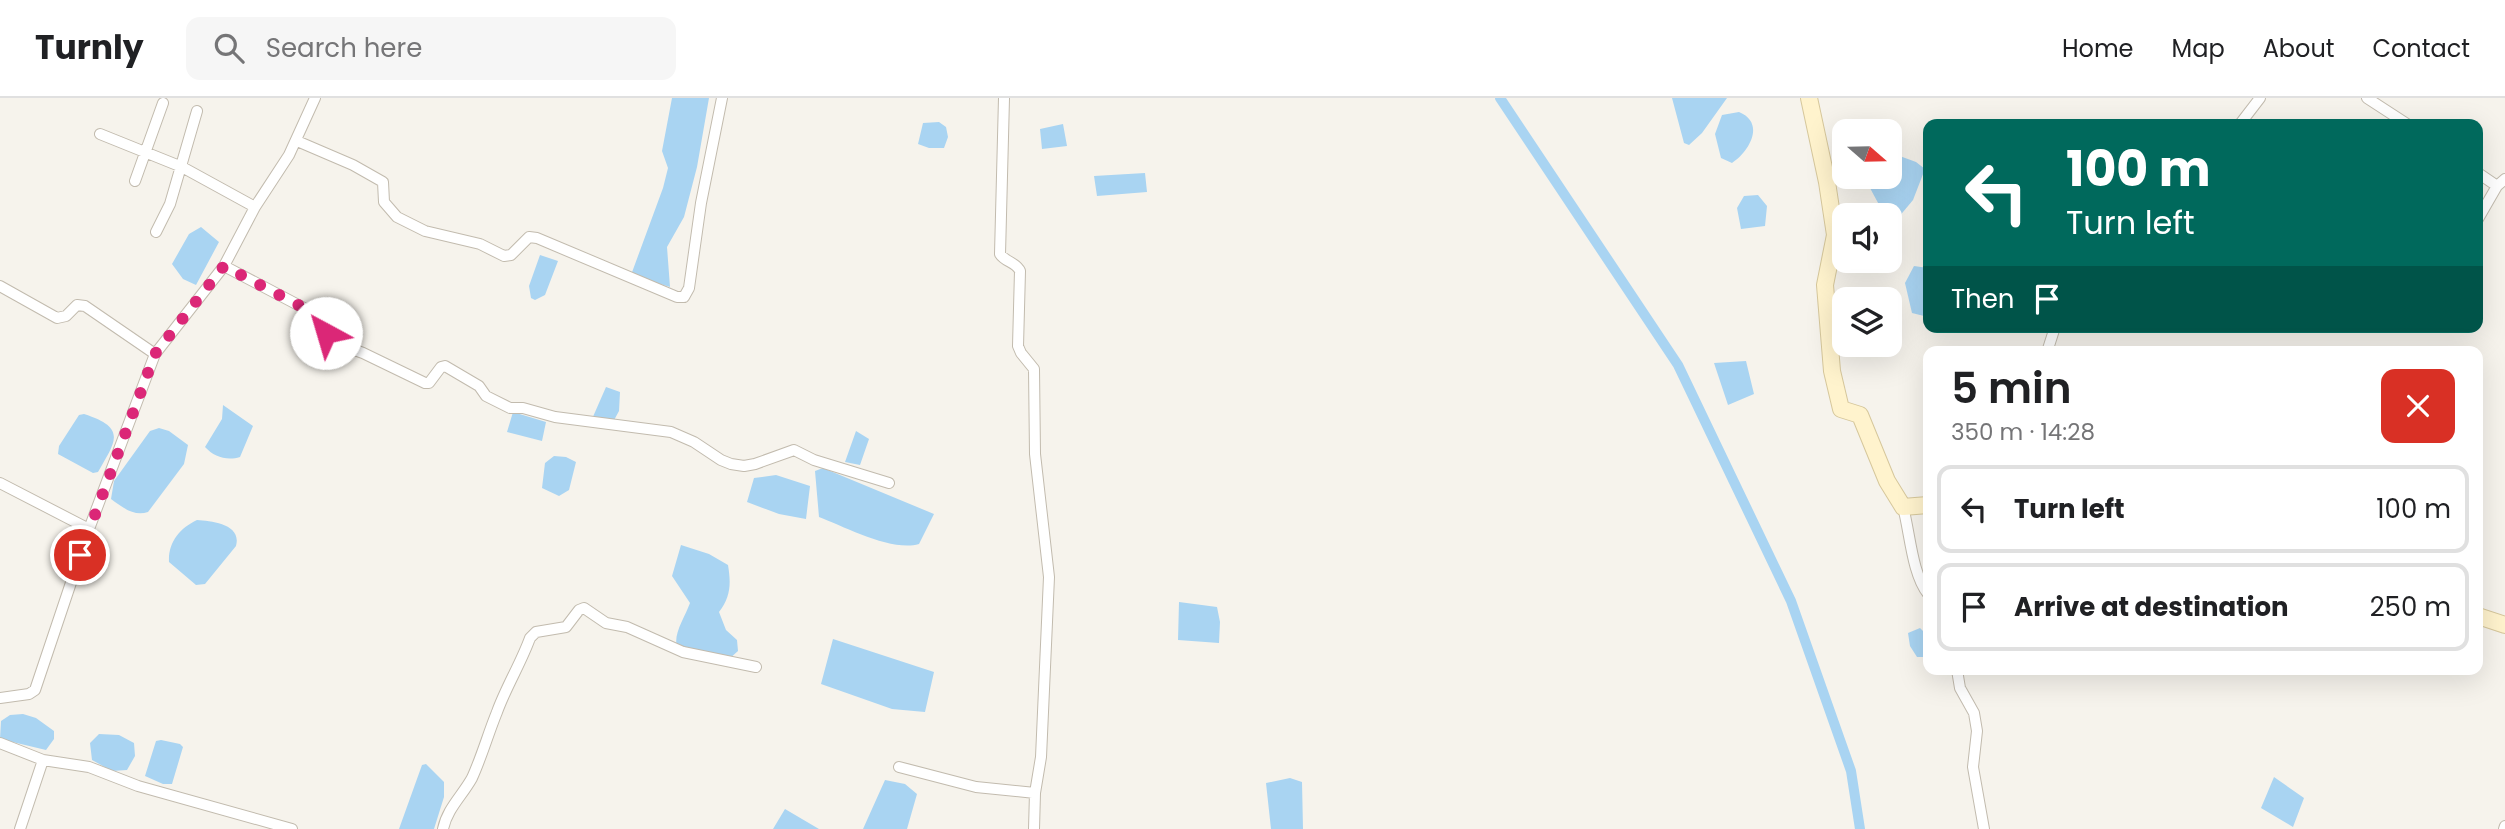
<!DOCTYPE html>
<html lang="en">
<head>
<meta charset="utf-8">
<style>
  body { margin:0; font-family:Poppins,sans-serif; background:#f6f6f6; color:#202124; height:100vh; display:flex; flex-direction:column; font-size:26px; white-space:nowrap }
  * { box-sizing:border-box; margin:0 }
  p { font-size:23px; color:#757577 }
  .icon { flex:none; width:38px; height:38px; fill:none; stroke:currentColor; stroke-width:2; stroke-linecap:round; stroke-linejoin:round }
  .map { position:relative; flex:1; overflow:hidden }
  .drawer { position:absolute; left:1923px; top:248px; width:560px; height:329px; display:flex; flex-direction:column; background:#fff; border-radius:14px; box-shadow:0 7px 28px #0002 }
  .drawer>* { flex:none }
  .guide { position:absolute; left:1923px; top:21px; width:560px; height:214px; border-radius:14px; box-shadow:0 7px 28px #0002; background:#00695c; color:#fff; overflow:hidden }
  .needle { width:46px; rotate:110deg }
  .controls { position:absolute; left:1832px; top:21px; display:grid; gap:14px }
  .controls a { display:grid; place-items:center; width:70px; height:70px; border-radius:14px; background:#fff; box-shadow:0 7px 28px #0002; font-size:35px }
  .pin { position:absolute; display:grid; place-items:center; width:60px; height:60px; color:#fff; margin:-30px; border:4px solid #fff; border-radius:50%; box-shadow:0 2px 7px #0007 }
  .me { position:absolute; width:77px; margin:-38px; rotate:321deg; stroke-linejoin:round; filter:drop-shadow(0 0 5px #0008) }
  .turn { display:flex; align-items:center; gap:24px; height:147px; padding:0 28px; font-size:32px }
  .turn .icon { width:91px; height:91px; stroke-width:2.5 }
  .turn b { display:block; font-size:49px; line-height:60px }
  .then { display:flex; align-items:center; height:66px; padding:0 28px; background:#0003; gap:14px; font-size:26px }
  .round { display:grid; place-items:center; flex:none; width:74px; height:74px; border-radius:14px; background:#f6f6f6 }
  .head { display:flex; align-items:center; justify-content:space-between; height:119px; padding:0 28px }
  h1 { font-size:42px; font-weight:600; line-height:52px }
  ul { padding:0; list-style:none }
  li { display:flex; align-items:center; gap:21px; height:88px; margin:0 14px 10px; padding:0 14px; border:4px solid #e0e0e0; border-radius:14px }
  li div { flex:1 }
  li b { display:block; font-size:26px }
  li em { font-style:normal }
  header { display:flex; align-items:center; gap:42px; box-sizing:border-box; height:98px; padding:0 35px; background:#fff; border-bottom:2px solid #e0e0e0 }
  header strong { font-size:33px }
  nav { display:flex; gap:38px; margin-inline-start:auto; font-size:24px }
  .search { width:490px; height:63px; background:#f6f6f6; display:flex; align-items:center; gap:18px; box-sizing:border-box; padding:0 24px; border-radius:14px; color:#757577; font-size:26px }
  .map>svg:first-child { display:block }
  .water { fill:#a9d4f2 }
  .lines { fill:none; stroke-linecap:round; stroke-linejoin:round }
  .canal { stroke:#a9d4f2; stroke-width:10 }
  .street-casing { stroke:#c2bbae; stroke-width:12 }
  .secondary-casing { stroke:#d6c79b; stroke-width:18 }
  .street { stroke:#fff; stroke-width:10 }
  .secondary { stroke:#fff3cd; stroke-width:16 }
  .route { stroke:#db2777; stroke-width:12; stroke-dasharray:0 21.6 }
</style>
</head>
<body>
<header>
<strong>Turnly</strong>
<div class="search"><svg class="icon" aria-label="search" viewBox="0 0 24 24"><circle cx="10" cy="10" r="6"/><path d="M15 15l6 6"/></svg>Search here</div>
<nav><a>Home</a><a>Map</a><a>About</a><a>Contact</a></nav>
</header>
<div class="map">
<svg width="2505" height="731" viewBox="0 0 2505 731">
  <rect width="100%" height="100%" fill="#f6f3ec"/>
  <path class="water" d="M672,0H709L697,69L684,119L667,149L670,189L631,177L663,90L668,70L662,53Z
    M1672,0H1727L1702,35L1689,47L1684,45Z
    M1739,14C1766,25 1749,54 1732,65L1721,60L1715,36L1722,17Z
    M939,24L946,29L948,39L944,50H929L918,46L923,25Z
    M1063,26L1067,48L1042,51L1040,31Z
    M1897,57L1916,64L1925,71L1913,102L1898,120L1884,116L1870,90V79H1890V58Z
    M1145,75L1147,94L1097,98L1094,78Z
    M1758,97L1767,108L1765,128L1741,131L1737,110L1744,98Z
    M201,129L219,144L196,187L183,181L172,166L189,136Z
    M540,157L558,163L545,197L535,202L531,200L529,188Z
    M1914,168L1928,170V219L1912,215L1905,185Z
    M1746,263L1754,296L1728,307L1714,265Z
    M606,289L620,294L619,313L613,324L592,321Z
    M223,307L253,328L240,359C227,363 214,359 205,349L222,321Z
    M513,314L546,324L542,343L507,334Z
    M84,316C128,330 115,344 98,374L93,375L58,356L59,348L79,317Z
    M159,330L169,333L188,347L184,366L148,414C134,419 122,409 111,401L114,383L150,333Z
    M856,333L869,341L860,367L845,364Z
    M554,358L566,359L576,364L569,392L559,398L542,390L545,365Z
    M823,370L934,416L919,446C892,454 845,429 819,419L815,373Z
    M776,377L810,388L806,421L779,416L747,404L754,380Z
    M197,422C212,423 242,426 236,448L205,486L196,487L169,464C168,444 180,430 197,422Z
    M681,447L709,456L728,467C731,485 731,499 719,514L726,532L737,542L738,553L728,562L677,549C673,536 685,519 690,505L672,478Z
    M1179,504L1217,509L1220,524L1219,545L1178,542Z
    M1920,530L1928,538V555L1924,559H1917L1910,548L1908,535Z
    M833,541L934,574L925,614L892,611L821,586Z
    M23,616L36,620L54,633V641L46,652L0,641L1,623L10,617Z
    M99,636L119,637L134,645L135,658L127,672L112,673L92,662L90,645Z
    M161,642L180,646L183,649L172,686H163L145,678L156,643Z
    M426,666L444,684V699L434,731H399L422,667Z
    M2274,679L2304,700L2293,729L2261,710Z
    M1290,680L1302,684L1303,731H1271L1266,685Z
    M885,682L905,686L917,696L907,731H863Z
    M785,711L819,731H773Z"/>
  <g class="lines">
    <path class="canal" d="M1500,0L1678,267L1791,503L1851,673L1860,731"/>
    <g class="street-casing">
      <path id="street" d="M1004,0L1000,156C1005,164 1016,164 1020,173L1018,248L1021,255L1034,271L1035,356L1049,479L1041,659L1035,695L1034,731
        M2367,0L2407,26
        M2240,26L2260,0
        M100,36L182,69L255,109
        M297,43L353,67L383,84L384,104L397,119L425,133L480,146L504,158L511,157L529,139L537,140L677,199H684L689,190L701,105L722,0
        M2478,75L2497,88
        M135,83L163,5
        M2478,121L2497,88L2505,81
        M156,134L170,106L197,13
        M224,168L323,220L330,243L363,255L425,285H429L441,269L445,268L479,288L486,298L510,310H523L555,319L671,334L694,344L721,362L731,366L744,368L755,366L794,352L814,362L889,385
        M0,188L57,220L66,218L77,207L85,208L155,256
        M2047,254L2055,229
        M0,385L89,431
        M1903,409C1910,435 1912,476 1928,496
        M1957,572L1960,590L1974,615L1977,633L1973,669L1984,731
        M0,600L29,596L35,592L89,431L155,256L224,168L255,109L289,57L315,0
        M0,645L43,662L89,669L138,688L292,731
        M899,669L976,689L1035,695
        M20,731L43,662
        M443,731C447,711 462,698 472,680C482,658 488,636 497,614C506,589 521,565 530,540L536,534L566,529L579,512L584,510L606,525L627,529L683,554L756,569
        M2504,731L2505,728"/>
    </g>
    <g class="secondary-casing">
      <path id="secondary" d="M1809,0L1827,84L1835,137L1825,187L1832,273L1841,311L1860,317L1887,383L1903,409L1928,407
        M2478,518L2505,527"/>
    </g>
    <use href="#street" class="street"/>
    <use href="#secondary" class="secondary"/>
  </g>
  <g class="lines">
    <path class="route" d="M80,457L155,256L224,168L323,220L326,235"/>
  </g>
</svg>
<div class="controls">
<a><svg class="needle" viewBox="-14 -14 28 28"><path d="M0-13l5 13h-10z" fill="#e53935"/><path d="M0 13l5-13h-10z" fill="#757577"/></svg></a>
<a><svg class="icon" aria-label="sound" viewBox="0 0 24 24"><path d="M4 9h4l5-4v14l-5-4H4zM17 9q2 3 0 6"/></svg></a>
<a><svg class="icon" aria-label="layers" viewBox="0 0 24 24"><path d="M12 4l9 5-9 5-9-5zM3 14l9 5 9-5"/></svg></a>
</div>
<div class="pin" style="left:80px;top:457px;background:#d93025"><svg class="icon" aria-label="arrive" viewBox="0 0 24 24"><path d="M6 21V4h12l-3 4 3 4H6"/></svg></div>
<svg class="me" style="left:326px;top:235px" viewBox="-20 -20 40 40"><circle r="19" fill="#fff"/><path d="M0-13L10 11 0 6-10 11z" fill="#db2777"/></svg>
<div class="guide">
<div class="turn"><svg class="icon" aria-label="left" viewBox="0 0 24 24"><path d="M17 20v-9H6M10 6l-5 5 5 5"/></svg><div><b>100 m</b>Turn left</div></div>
<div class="then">Then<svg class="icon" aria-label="arrive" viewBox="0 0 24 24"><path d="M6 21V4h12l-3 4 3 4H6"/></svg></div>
</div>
<section class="drawer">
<div class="head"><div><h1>5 min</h1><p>350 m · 14:28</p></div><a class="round" style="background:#d93025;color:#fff"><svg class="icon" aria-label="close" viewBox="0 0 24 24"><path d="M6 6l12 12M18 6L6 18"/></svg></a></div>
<ul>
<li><svg class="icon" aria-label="left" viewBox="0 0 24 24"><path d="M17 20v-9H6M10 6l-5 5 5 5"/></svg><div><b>Turn left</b></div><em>100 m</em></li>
<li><svg class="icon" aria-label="arrive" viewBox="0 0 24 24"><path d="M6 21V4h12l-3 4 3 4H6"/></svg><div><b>Arrive at destination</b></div><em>250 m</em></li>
</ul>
</section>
</div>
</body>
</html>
